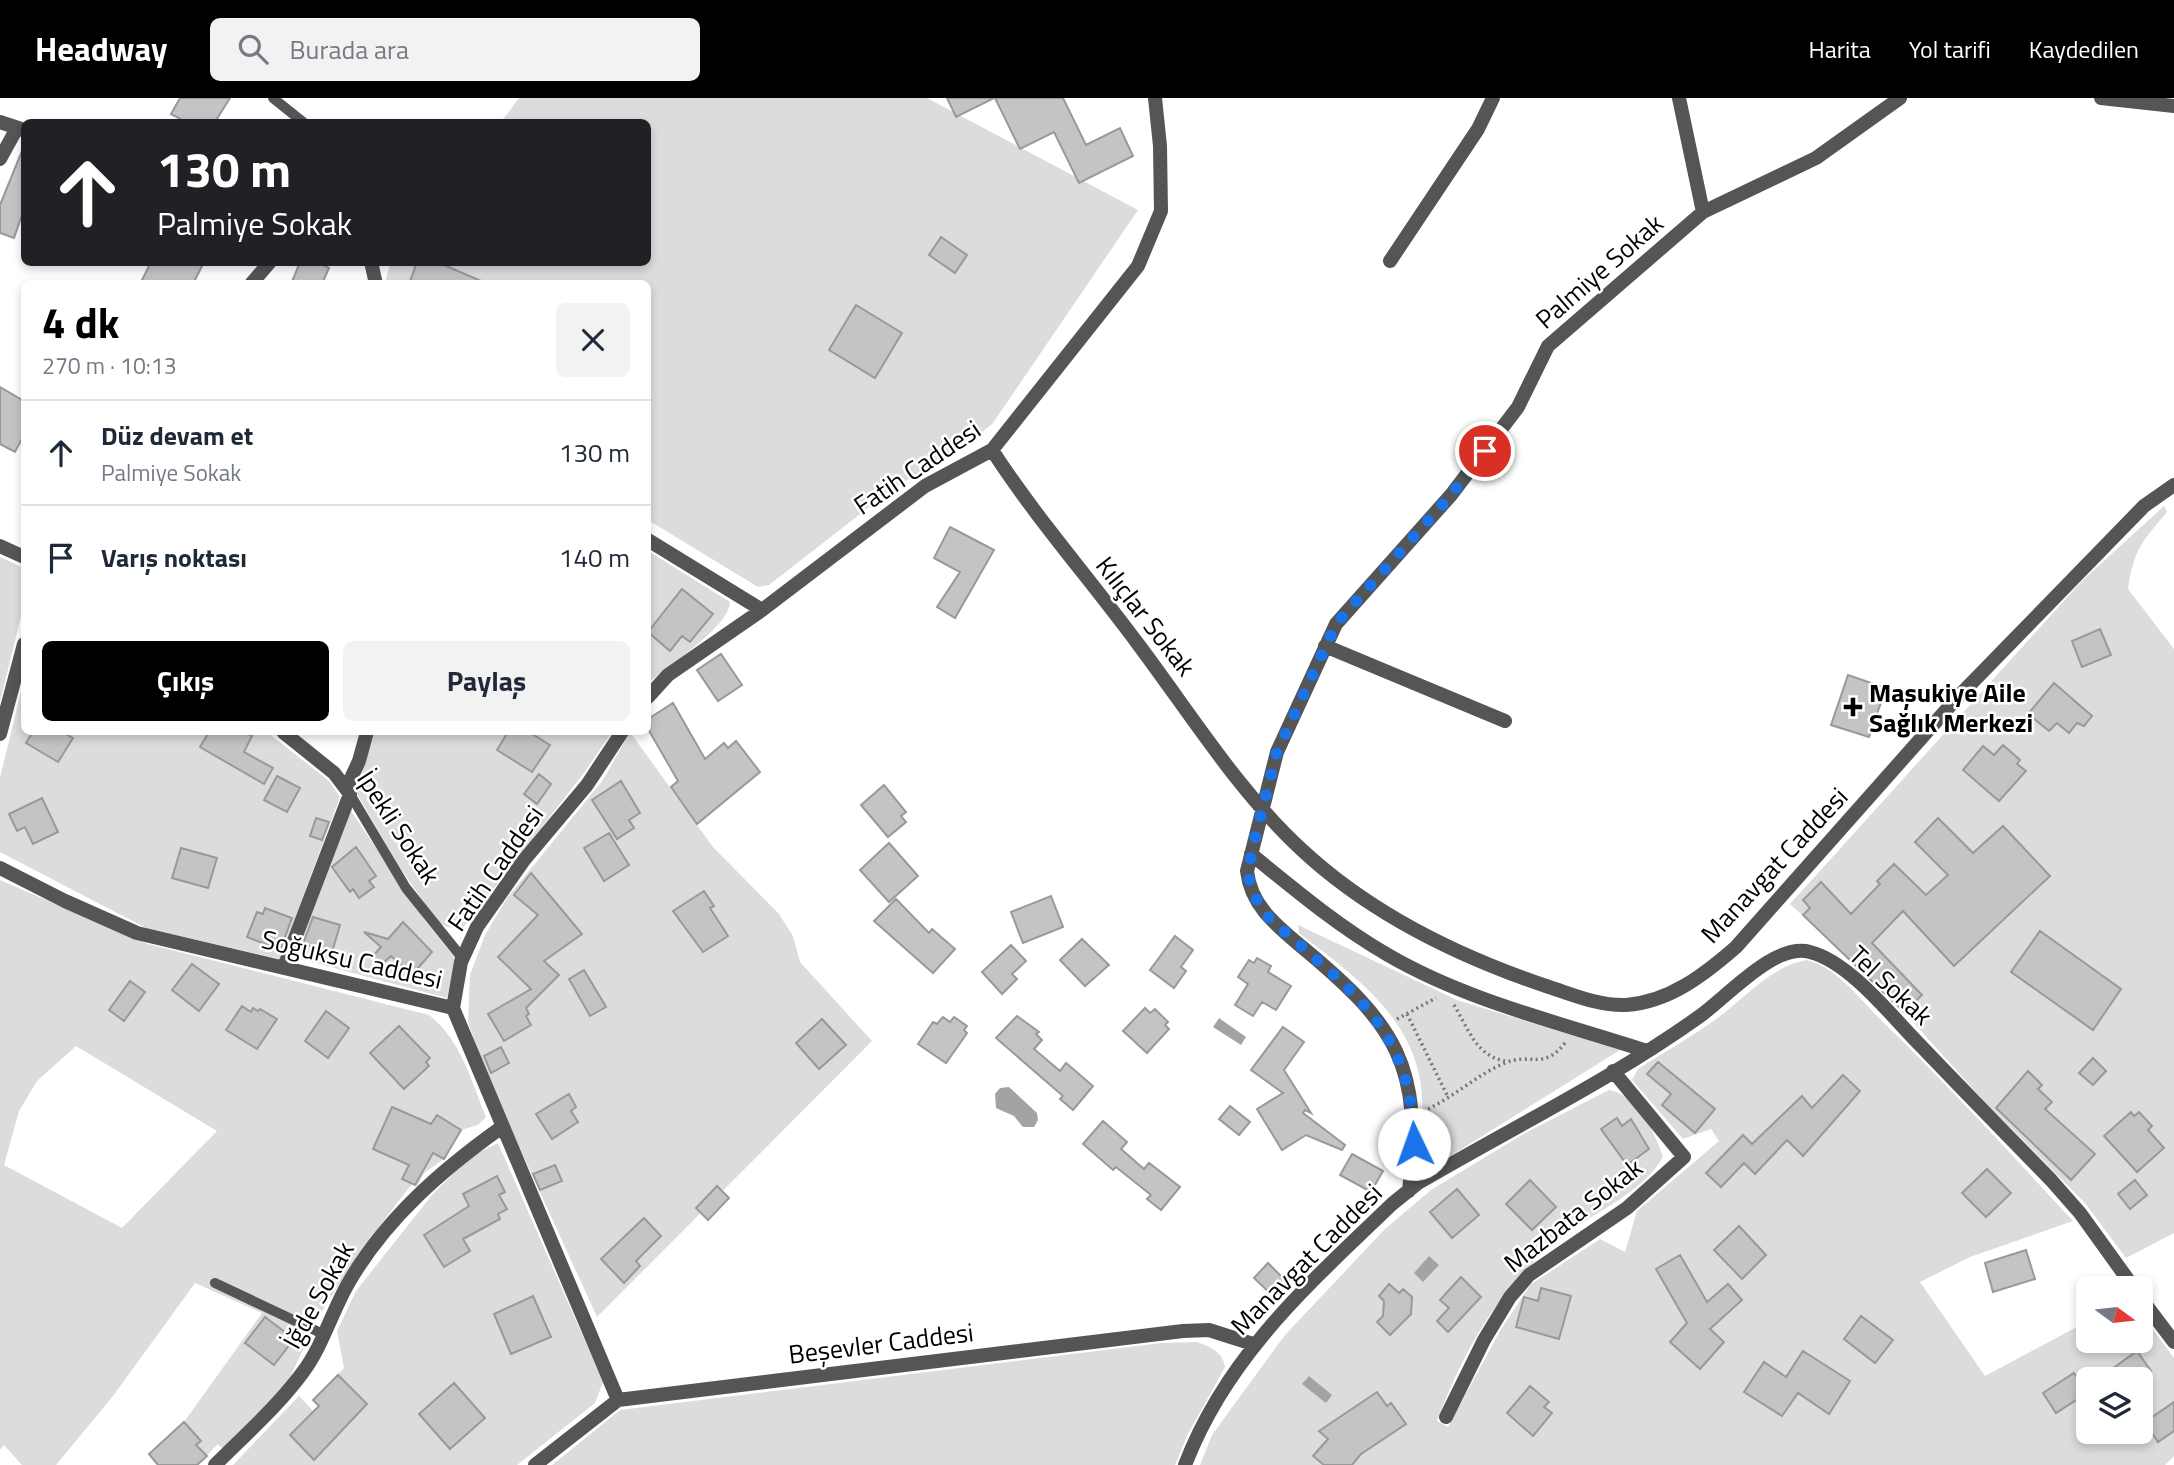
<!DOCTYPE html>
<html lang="tr">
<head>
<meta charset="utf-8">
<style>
  body { margin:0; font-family:"Titillium Web",sans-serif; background:#f2f2f3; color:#1f2937; height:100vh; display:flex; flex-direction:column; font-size:26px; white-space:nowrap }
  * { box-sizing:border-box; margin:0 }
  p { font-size:23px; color:#747a83 }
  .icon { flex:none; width:38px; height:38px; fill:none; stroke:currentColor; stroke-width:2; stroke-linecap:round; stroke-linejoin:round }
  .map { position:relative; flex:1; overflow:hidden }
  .panel { position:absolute; left:21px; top:182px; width:630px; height:455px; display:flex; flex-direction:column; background:#fff; border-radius:10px; box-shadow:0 4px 10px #0003 }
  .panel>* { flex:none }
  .guide { position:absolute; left:21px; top:21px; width:630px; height:147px; border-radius:10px; box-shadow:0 4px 10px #0003; background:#202124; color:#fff; overflow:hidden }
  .needle { width:46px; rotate:105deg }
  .buttons { position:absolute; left:2076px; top:1178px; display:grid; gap:14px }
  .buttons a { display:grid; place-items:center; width:77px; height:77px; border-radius:10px; background:#fff; box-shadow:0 4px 10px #0003; font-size:35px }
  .pin { position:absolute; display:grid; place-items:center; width:60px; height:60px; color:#fff; margin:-30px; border:4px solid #fff; border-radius:50%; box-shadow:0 2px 7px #0007 }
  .me { position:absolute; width:77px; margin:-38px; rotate:357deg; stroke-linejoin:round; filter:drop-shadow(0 0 5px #0008) }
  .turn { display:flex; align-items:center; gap:24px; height:147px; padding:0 21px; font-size:32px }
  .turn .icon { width:91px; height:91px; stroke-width:2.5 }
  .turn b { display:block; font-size:49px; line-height:60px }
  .round { display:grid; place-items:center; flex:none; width:74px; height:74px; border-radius:10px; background:#f2f2f3 }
  .headline { display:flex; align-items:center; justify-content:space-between; height:119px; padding:0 21px }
  h1 { font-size:42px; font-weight:700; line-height:52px; color:#000 }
  .primary-button { display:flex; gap:14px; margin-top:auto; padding:14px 21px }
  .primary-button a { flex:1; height:80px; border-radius:10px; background:#000; color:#fff; font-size:28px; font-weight:700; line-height:80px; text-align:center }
  .primary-button a+a { background:#f2f2f3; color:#1f2937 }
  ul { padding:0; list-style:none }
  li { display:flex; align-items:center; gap:21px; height:105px; padding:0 21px; border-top:2px solid #e0e1e3 }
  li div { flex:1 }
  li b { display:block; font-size:26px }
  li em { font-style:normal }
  header { display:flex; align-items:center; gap:42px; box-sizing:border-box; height:98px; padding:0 35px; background:#000; color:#fff }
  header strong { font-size:33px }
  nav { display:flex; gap:38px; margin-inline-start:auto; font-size:24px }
  .search { width:490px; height:63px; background:#f2f2f3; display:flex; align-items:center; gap:18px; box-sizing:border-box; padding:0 24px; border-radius:10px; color:#747a83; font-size:26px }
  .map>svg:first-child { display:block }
  .green { fill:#dcdcdc; fill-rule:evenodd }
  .water { fill:#a3a3a3 }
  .building { fill:#c4c4c4; stroke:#999; stroke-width:2 }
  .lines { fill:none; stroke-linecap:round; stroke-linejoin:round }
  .path { stroke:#777; stroke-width:3.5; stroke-dasharray:2 3.5; stroke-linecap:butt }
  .service { stroke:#555; stroke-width:10 }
  .minor { stroke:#555; stroke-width:14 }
  .route { stroke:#1a73e8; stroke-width:12; stroke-dasharray:0 21.6 }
  .poi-dot { fill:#000; stroke:#fff; stroke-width:2.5 }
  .labels { text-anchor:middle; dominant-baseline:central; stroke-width:5; stroke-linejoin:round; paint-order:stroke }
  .street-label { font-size:26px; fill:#000; stroke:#fff }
  .poi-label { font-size:26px; font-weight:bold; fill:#000; stroke:#fff; text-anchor:start }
</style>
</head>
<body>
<header>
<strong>Headway</strong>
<div class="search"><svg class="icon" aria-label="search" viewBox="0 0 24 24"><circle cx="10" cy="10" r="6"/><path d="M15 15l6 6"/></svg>Burada ara</div>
<nav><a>Harita</a><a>Yol tarifi</a><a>Kaydedilen</a></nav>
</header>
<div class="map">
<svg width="2174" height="1367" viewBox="0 0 2174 1367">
  <rect width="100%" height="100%" fill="#fff"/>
  <path class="green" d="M519,0H927L1138,112L993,325L970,344L891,392L769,487L758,489L648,422V186H385L390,165L648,164V24H501Z
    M2164,408L2167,414C2142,444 2134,451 2128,491L2174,551V1135L2126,1160L2085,1105L1983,1002L1904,914L1922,897L1868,841L1848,860L1790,806L2082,483ZM2003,729L2050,778L1954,868L1905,815Z
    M648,453L730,504C730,528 667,569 648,585Z
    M0,459L24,470V506L0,604Z
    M24,581V634H267L329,683L340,699L280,861L146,830L0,754V680Z
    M375,634H612L584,675L462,831L447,829L438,824L398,767L356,694Z
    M630,634L713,749L779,816L793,838L800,864L872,943L597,1219L485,974L468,923L470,877L485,837L507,800L603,682Z
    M349,710L426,824L456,861L447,900L293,859Z
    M0,782L148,846L429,917C461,942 471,982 486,1019L478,1027L461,1032L437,1018L419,1046L444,1061L424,1075L417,1089L412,1086L363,1149L316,1223L287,1286L225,1353L218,1346L197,1367H158L149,1356L184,1324L262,1215L195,1185L113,1298L56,1367H22L4,1347L0,1352ZM76,948L217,1033L122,1130L4,1067L19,1013L37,983Z
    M1298,827L1457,902L1620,952L1444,1062L1431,1063L1425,1057C1422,1032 1424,1005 1420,981C1407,913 1349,874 1299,835Z
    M1806,862C1835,868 1859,900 1880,921C1947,986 2010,1055 2073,1123L1970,1159L1920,1184L1985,1278L2088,1223V1242H2140V1214L2174,1260V1358L2165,1367H1200L1212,1337L1285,1237L1385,1131L1431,1092L1525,1035L1609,992C1636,996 1656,1036 1663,1059C1643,1094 1599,1112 1567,1135C1502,1184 1465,1249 1437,1323L1448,1329L1500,1233L1530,1187L1600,1141L1625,1154L1637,1113L1719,1043L1711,1031L1683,1041L1632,982L1638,971C1663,955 1688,941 1712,924C1743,903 1767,870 1806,862ZM2088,1281H2140V1334H2088Z
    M498,1045L603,1284L595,1305L517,1367H233L299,1298L313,1313L319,1309L313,1302L344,1270L337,1233L356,1193L432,1097L470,1059Z
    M1196,1244C1210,1248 1223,1254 1225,1269L1187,1338L1175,1367H552L620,1312L1161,1245Z"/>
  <path class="water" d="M1219,920L1246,939L1241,947L1213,929Z
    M1009,989L1037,1015L1038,1022L1034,1029H1023L1014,1018L996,1010L995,996L1000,990Z
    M1429,1158L1439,1167L1423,1184L1414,1175Z
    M1309,1278L1332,1297L1326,1305L1302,1286Z"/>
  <path class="building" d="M180,0H230L215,24H186L171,16Z
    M947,0H994L956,19Z
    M995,0H1063L1086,47L1120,30L1133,58L1079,85L1054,34L1020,51Z
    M24,48V111L14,140L0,135V107Z
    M941,139L967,157L955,175L929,157Z
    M151,164H204L193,186H140Z
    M300,164H317L329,170L322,186H291Z
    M417,164H437L488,186H409Z
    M856,207L902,235L875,280L829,252Z
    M0,289L24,303V337L15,354L0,346Z
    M950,429L994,452L955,520L937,509L960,474L934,460Z
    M682,491L713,516L690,544L682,538L670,553L648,534Z
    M2100,531L2111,557L2082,569L2072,543Z
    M721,556L742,587L718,603L697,572Z
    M1848,577L1886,590L1869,639L1831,627Z
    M2054,585L2092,618L2084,628L2077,625L2069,635L2057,625L2049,633L2028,616Z
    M673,605L705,661L724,645L728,650L736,643L760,674L697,726L671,689L678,683L648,631V621Z
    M33,634H62L73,640L58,664L26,645Z
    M209,634H244L252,638L244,654L273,670L264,686L200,649Z
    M508,634H529L550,647L532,674L497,652Z
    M2003,647L2020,662L2017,666L2026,673L1999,703L1963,672L1983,648L1994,657Z
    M539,676L551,686L537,706L524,696Z
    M277,678L300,690L287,714L264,702Z
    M621,683L640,715L629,722L634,730L617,741L592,702Z
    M884,687L906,714L901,718L906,724L888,739L861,707Z
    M42,700L58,734L33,746L25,729L17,733L9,716Z
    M316,720L329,724L322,742L310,738Z
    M1938,720L1973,755L2003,728L2050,778L1954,868L1903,813L1872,845L1922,897L1904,914L1803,817L1810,810L1803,802L1821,784L1851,816L1880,786L1877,783L1894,766L1926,797L1948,777L1915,744Z
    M609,735L629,767L604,783L584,750Z
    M889,745L918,778L889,804L860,772Z
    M356,749L376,778L369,783L374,789L359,800L353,791L350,794L332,769Z
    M181,750L217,760L208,790L172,780Z
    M531,775L582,836L544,863L559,877L526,910L529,916L526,918L531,927L504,943L488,916L531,891L498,859L538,817L514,797Z
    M704,793L714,808L710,810L728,838L703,854L673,813Z
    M1051,798L1063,829L1023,845L1011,814Z
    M896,801L929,835L932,831L955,851L933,875L874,823Z
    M265,810L292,820L280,852L247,839L257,814L263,816Z
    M313,819L340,827L332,854L303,846Z
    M403,824L432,854L412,877L391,858L381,867L372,859L381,849L364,834L388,841Z
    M2040,833L2121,891L2093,932L2011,874Z
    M1175,838L1193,852L1181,869L1186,873L1174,890L1150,872Z
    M1082,841L1109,867L1085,888L1060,862Z
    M1011,847L1026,863L1012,876L1017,881L1002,896L982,874Z
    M1257,860L1271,868L1268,874L1291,888L1276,912L1262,904L1253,918L1235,907L1248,886L1238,879L1249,862L1254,865Z
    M192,866L219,886L199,913L172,892Z
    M584,872L606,909L590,918L569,881Z
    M130,883L145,894L124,923L109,912Z
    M242,908L251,914L253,910L258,913L260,911L277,921L257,951L226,932Z
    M1145,910L1150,915L1155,911L1168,924L1165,927L1169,931L1147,955L1123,933Z
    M326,913L349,930L328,960L305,943Z
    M1017,918L1039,934L1036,936L1042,942L1034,951L1060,973L1066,965L1093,988L1073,1012L1060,1001L1063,998L996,940Z
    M943,919L950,924L954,919L967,928L964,932L967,935L946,965L918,946L933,924L937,926Z
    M822,921L846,947L819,971L796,945Z
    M399,928L430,960L426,964L429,968L404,991L370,955Z
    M1283,929L1304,944L1284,972L1311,1015L1305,1012L1303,1015L1345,1047L1342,1052L1306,1037L1282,1052L1257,1011L1283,995L1251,972Z
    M501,949L509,965L491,975L484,958Z
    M2093,960L2106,973L2093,987L2079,975Z
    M1658,964L1715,1011L1695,1035L1662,1007L1671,996L1647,976Z
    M2028,973L2042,987L2038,991L2052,1004L2045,1011L2095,1056L2071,1082L1996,1010Z
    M1843,977L1860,993L1803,1058L1787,1042L1755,1076L1744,1065L1721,1089L1706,1075L1743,1037L1752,1046L1802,998L1812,1010Z
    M569,996L576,1009L571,1013L578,1024L552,1041L536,1016Z
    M1230,1008L1250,1024L1239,1037L1219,1021Z
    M392,1009L431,1026L437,1017L461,1032L444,1061L433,1055L415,1087L402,1081L409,1067L373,1051Z
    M2131,1014L2134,1018L2139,1014L2152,1028L2148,1032L2164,1050L2137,1074L2104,1038Z
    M1617,1020L1622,1028L1631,1021L1649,1051L1627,1067L1601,1031Z
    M1103,1023L1127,1044L1121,1051L1144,1071L1149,1065L1180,1089L1161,1112L1147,1101L1151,1097L1116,1069L1113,1072L1083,1046Z
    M1352,1056L1383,1073L1371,1094L1340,1077Z
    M555,1067L562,1083L540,1092L533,1076Z
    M1987,1071L2011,1095L1986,1119L1962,1095Z
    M497,1078L505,1094L499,1097L507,1111L498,1116L500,1121L463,1141L470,1153L444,1169L424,1137L469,1108L463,1096Z
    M1530,1082L1556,1109L1532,1132L1506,1106Z
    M2135,1082L2147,1097L2130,1111L2118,1096Z
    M717,1088L729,1100L708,1122L696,1110Z
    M1457,1091L1479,1117L1452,1140L1430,1114Z
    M644,1120L661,1138L636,1163L640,1168L624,1185L601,1161Z
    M1739,1128L1766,1157L1742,1181L1714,1152Z
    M2026,1152L2035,1181L1993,1194L1985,1165Z
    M1680,1157L1707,1204L1728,1186L1742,1202L1710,1231L1724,1244L1700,1271L1670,1244L1687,1225L1656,1171Z
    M1268,1165L1288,1185L1274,1199L1254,1180Z
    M1461,1179L1481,1199L1448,1234L1437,1223L1449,1210L1440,1202Z
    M1389,1186L1399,1195L1403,1191L1412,1199L1411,1216L1390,1237L1377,1224L1383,1218L1384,1203L1379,1198Z
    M1541,1190L1571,1198L1559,1241L1516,1229L1524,1199L1538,1203Z
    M533,1198L551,1239L511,1256L494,1216Z
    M1861,1218L1893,1242L1875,1265L1844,1241Z
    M265,1219L294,1241L274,1267L245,1245Z
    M1803,1253L1850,1283L1829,1316L1798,1295L1782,1318L1744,1294L1764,1264L1786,1279Z
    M2137,1253L2151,1273L2139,1281H2098Z
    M2074,1275L2087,1295L2056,1315L2043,1295Z
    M338,1277L367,1306L314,1362L290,1337L319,1308L313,1302Z
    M454,1285L485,1320L450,1351L419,1316Z
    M1530,1288L1549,1304L1544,1309L1552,1315L1533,1338L1507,1315Z
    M1377,1294L1387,1308L1391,1305L1406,1326L1361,1356L1352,1367H1324L1313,1358L1328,1341L1319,1333Z
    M2174,1304V1333L2158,1344L2145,1324Z
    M184,1324L201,1343L196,1347L207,1358L197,1367H158L149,1356Z"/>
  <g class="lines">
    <path class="path" d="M1454,907C1468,930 1476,958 1505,963
      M1407,916L1448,999
      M1397,921L1436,900
      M1428,1011C1455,998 1478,976 1505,965C1530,954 1543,973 1565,945"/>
    <path class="service" d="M273,0L303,24
      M350,696L406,790L463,861
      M215,1185L323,1236"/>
    <path class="minor" d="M1679,0L1703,114
      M2101,0L2174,8
      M0,24L24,32
      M0,61L17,30
      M1390,163L1478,31L1493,0
      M371,164L376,186
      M251,186L270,164
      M992,352C1036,420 1090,481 1138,546C1190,615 1238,693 1302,752C1372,817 1459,859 1549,889C1574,897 1599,908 1626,907C1669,904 1704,877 1736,849L1956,601L2144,408L2174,387
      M648,442L762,512
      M0,448L24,459
      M1325,548L1505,623
      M648,599L668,577L762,512L925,388L992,352L1138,168L1161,113L1160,48L1155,0
      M283,634L334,675L350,696L284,869
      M0,636L24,546
      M347,689L359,663L367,634
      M1251,756C1295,792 1338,828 1388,857C1467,903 1561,925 1647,953
      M0,770L65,803L137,835L453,910
      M453,910L618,1302
      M453,910L461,864L477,829L524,762L587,687L622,634
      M1409,1093C1423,967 1396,927 1302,849C1276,827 1251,808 1247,773L1277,654L1336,526L1451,397L1518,309L1548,248L1703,114L1816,60L1900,0
      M2140,1199L2174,1244
      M1446,1319L1484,1242L1510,1199L1529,1177L1627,1110L1684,1059L1613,973
      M215,1367C245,1337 278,1308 303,1274C323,1247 332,1213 349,1184C386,1120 443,1071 502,1029
      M535,1367L618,1302L1183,1233L1209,1232L1253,1246
      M1185,1367C1227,1257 1310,1185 1392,1106L1418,1085C1512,1030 1612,981 1700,918C1728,898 1775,844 1810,854C1850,864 1893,920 1922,949C1965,994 2008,1038 2051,1082L2080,1115L2134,1190"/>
  </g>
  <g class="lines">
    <path class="route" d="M1414,1046C1412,922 1344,890 1263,814L1249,786L1251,756L1277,654L1336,526L1451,397L1485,353"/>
  </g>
  <path class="poi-dot" d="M1849.5 598.5h7v7h7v7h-7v7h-7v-7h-7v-7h7z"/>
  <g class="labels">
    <g class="street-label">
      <text transform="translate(1599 173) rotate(-41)">Palmiye Sokak</text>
      <text transform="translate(917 369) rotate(-34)">Fatih Caddesi</text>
      <text transform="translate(1146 518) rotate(52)">Kılıçlar Sokak</text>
      <text transform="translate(399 729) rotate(57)">İpekli Sokak</text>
      <text transform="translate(1774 767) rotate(-47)">Manavgat Caddesi</text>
      <text transform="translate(495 770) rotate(-55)">Fatih Caddesi</text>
      <text transform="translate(352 861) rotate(13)">Soğuksu Caddesi</text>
      <text transform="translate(1891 887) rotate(43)">Tel Sokak</text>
      <text transform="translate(1573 1117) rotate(-38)">Mazbata Sokak</text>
      <text transform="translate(1306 1161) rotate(-45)">Manavgat Caddesi</text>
      <text transform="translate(318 1197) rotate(-61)">İğde Sokak</text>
      <text transform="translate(881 1245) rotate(-7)">Beşevler Caddesi</text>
    </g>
    <g class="poi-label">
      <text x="1869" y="594">Maşukiye Aile<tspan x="1869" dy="30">Sağlık Merkezi</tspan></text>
    </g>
  </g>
</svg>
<div class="buttons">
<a><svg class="needle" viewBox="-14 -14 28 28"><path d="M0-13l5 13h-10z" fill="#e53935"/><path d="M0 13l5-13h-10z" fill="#747a83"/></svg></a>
<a><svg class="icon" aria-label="layers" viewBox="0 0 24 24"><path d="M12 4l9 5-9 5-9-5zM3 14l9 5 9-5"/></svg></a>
</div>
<div class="pin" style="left:1485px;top:353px;background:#d93025"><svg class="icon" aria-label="arrive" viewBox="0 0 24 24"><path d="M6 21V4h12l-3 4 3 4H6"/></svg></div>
<svg class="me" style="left:1414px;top:1046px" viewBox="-20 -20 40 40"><circle r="19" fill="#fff"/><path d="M0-13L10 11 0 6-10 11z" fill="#1a73e8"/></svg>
<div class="guide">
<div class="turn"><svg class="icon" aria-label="ahead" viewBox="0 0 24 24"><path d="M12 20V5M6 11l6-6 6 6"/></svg><div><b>130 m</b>Palmiye Sokak</div></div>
</div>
<section class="panel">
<div class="headline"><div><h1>4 dk</h1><p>270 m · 10:13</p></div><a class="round"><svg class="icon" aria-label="close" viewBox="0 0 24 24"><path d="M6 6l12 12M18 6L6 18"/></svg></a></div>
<ul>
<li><svg class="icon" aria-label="ahead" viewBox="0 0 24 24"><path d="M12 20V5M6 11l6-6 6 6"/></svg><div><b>Düz devam et</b><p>Palmiye Sokak</p></div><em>130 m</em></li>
<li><svg class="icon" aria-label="arrive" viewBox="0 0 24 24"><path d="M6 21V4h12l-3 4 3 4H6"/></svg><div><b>Varış noktası</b></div><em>140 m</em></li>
</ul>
<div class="primary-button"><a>Çıkış</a><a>Paylaş</a></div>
</section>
</div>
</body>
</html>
